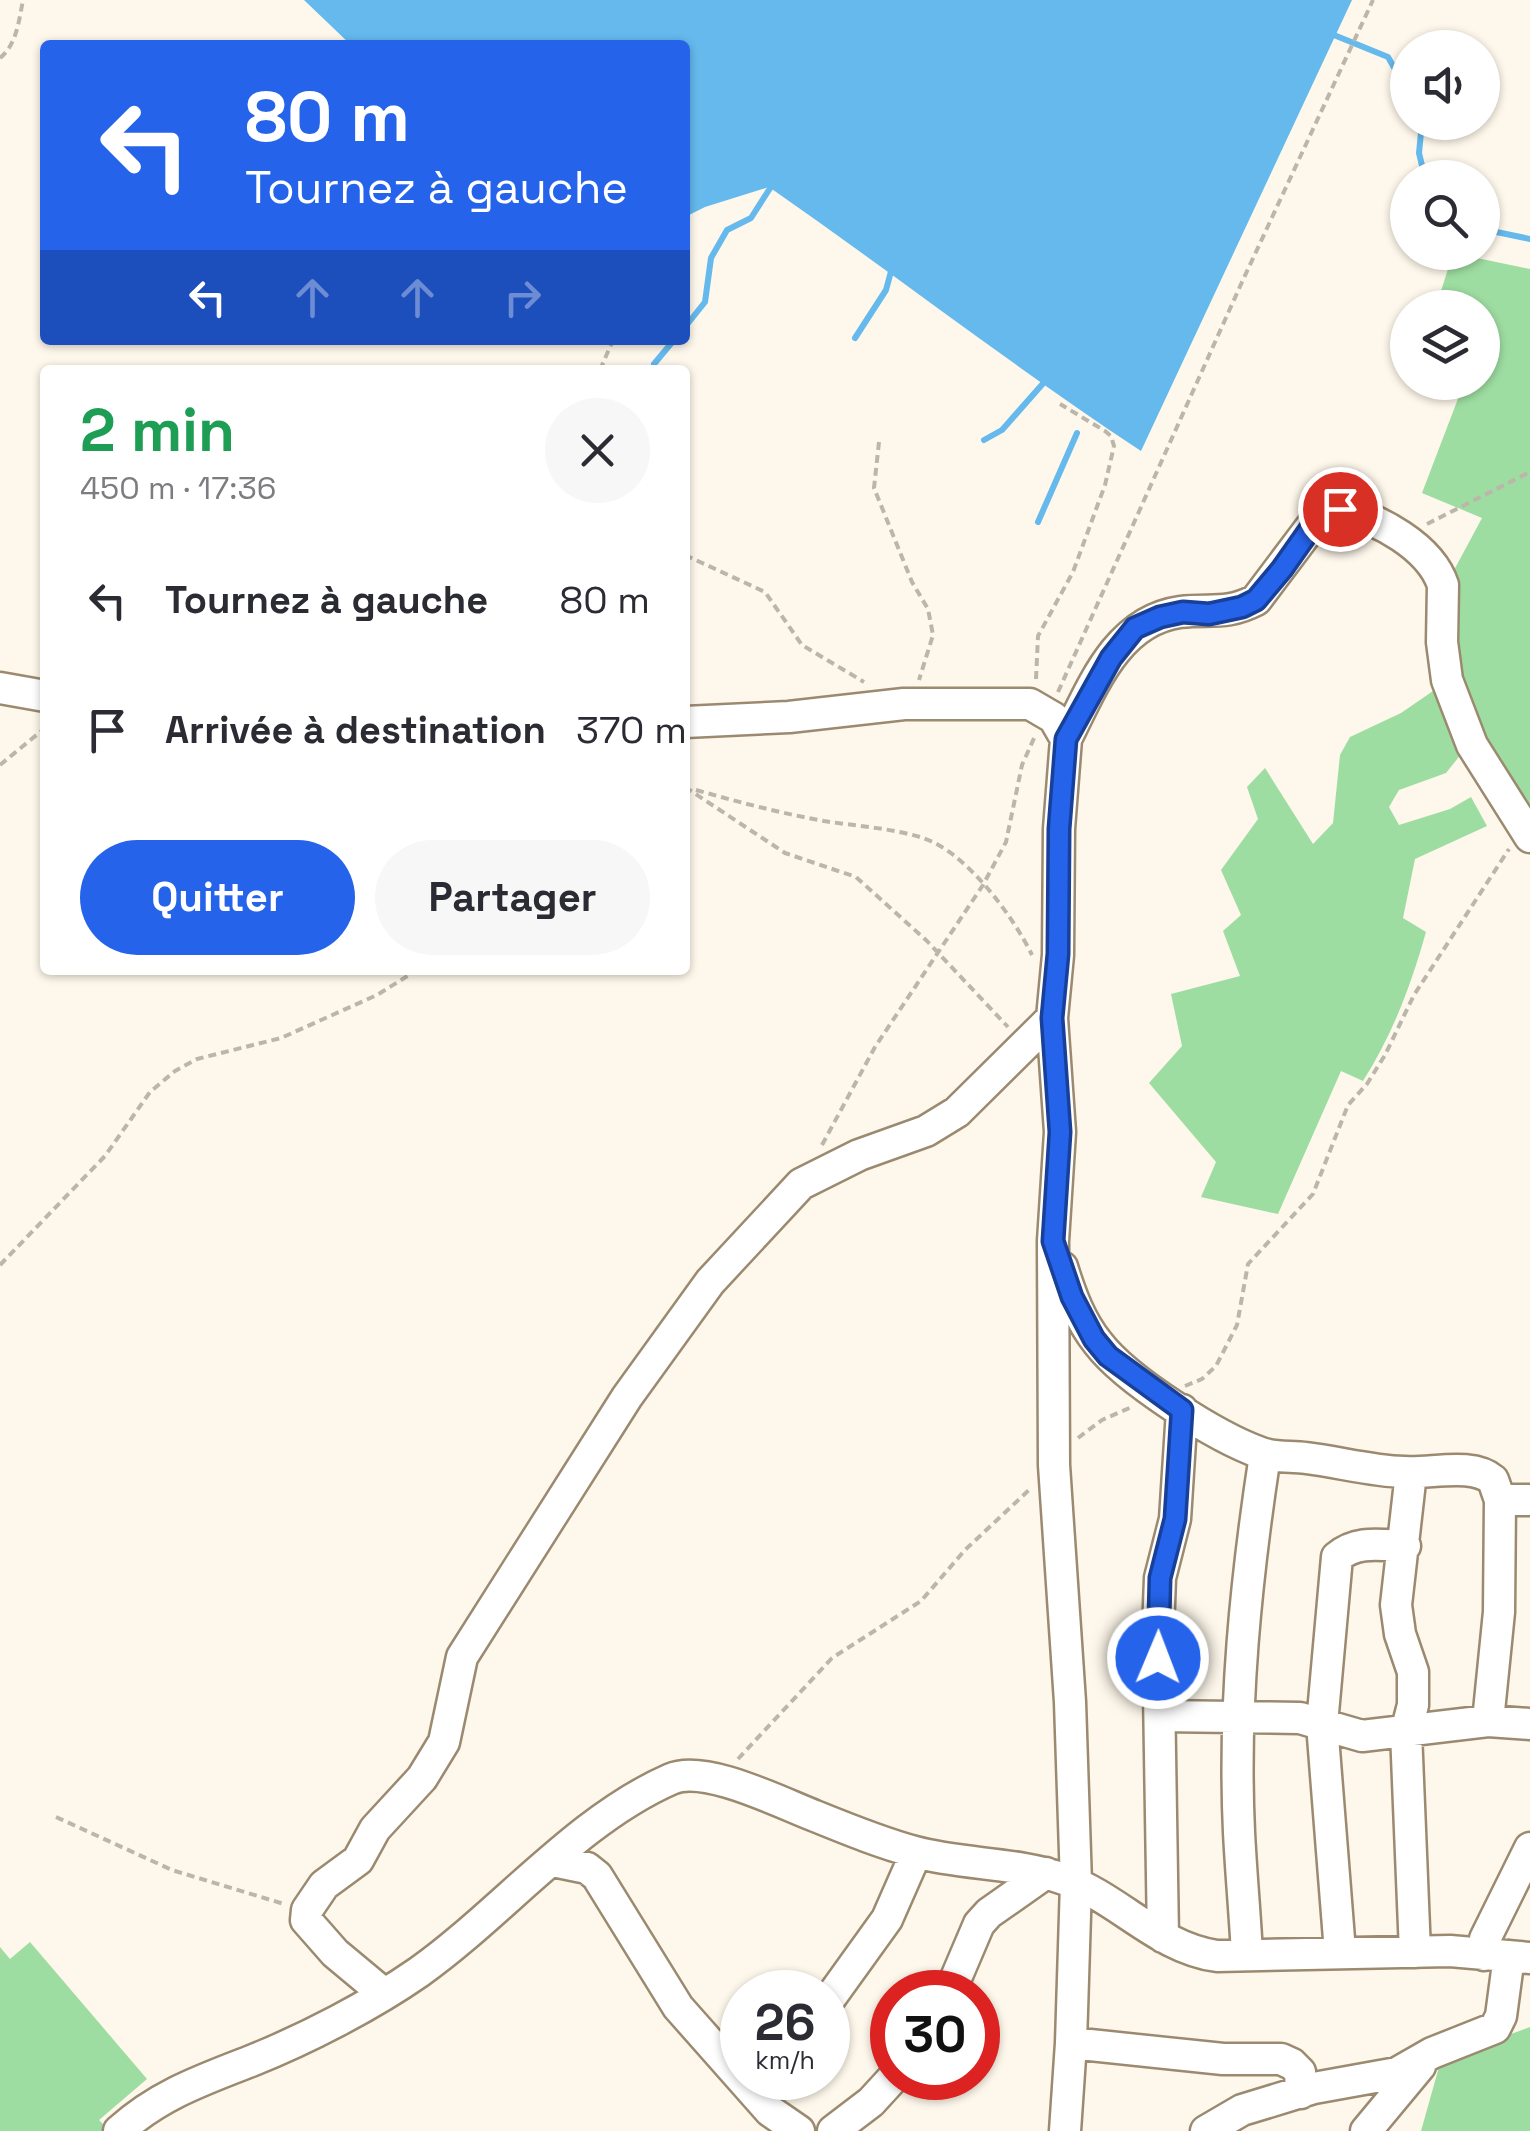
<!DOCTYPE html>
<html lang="fr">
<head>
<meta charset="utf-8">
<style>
  body { margin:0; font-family:"Space Grotesk",sans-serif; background:#f7f7f7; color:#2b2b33; height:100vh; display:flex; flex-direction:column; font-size:38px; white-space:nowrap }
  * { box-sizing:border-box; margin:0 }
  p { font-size:32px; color:#7c7c81 }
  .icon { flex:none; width:55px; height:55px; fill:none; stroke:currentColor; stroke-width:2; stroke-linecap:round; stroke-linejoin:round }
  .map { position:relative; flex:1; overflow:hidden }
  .sheet { position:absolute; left:40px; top:365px; width:650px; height:610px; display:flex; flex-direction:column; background:#fff; border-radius:10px; box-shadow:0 2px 8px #0004 }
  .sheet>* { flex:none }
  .guide { position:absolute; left:40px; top:40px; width:650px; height:305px; border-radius:10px; box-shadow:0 2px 8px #0004; background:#2563eb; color:#fff; overflow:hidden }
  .buttons { position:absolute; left:1390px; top:30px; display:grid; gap:20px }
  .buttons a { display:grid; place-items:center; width:110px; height:110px; border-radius:50%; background:#fff; box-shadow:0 2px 8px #0004; font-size:50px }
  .speed { position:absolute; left:720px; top:1970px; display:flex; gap:20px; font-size:50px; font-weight:700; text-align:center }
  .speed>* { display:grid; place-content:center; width:130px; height:130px; border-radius:50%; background:#fff; box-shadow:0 2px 8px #0004; line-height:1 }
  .speed small { font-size:25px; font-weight:400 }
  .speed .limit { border:15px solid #d22; background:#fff; color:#111 }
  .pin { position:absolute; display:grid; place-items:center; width:85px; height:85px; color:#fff; margin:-42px; border:5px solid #fff; border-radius:50%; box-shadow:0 2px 10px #0007 }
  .me { position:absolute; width:110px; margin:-55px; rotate:1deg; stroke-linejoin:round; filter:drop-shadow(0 0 8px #0008) }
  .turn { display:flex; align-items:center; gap:35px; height:210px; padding:0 40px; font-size:45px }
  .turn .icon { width:130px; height:130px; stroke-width:2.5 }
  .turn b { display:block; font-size:70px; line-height:85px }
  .lanes { display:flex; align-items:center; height:95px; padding:0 40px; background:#0003; justify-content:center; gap:50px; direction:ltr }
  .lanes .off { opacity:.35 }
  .round { display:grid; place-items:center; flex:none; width:105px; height:105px; border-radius:52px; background:#f7f7f7 }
  .head { display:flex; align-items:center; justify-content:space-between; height:170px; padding:0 40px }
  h1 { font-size:60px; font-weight:700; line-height:75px; color:#1e9e55 }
  .action { display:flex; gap:20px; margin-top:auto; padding:20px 40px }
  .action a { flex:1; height:115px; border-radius:60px; background:#2563eb; color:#fff; font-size:40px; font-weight:700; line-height:115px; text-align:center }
  .action a+a { background:#f7f7f7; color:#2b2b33 }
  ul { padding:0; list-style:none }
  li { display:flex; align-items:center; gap:30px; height:130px; padding:0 40px }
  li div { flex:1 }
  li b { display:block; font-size:38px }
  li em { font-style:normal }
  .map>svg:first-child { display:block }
  .green { fill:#9edda1 }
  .water { fill:#65b9ed }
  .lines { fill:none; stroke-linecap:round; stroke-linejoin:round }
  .stream { stroke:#65b9ed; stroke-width:6 }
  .minor-casing { stroke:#9b8a70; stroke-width:35 }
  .path { stroke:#bcb6aa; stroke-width:4; stroke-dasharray:8 5; stroke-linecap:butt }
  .minor { stroke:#fff; stroke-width:30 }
  .route-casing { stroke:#184099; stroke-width:25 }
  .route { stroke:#2563eb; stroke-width:18 }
</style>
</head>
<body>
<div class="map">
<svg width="1530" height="2131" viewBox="0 0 1530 2131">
  <rect width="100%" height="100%" fill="#fef7eb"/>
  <path class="green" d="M1453,253L1530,269V825L1474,738L1446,773L1399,790L1389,807L1399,825L1450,809L1471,797L1487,826L1415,859L1403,918L1426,932C1411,985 1393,1034 1363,1081L1341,1071L1278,1214L1201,1197L1216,1162L1149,1083L1182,1046L1171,994L1240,976L1223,931L1241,915L1221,870L1258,819L1247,787L1265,768L1313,844L1333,823L1340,755L1350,737L1401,713L1433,691L1462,707L1446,585L1482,518L1422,493L1464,383L1482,382L1483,334L1486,324L1483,323L1482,308L1436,307Z
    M30,1942L147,2079L99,2120L110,2131H0V1947L10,1959Z
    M1530,2027V2131H1421L1441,2060Z"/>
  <path class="water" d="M304,0H1352L1141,451C1014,367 894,274 769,187L705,207L685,217V45H351Z"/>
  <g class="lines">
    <path class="stream" d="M1329,33L1388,57L1408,92
      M1422,122L1419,153L1425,178
      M1482,229L1530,239
      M685,327L705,302L711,258L727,230L751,218L774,182
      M855,338L886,290L893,264
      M654,364L674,340
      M984,440L1002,430L1047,379
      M1038,522L1077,433"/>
    <g class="minor-casing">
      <path id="minor" d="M0,688L45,696
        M685,722L789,717L904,704H1030L1054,718L1066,739L1059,829L1058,955L1052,1018L1060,1132L1053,1241L1054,1465L1070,1702L1076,1883L1071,2043L1065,2131
        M1066,739C1092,688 1116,621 1180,612C1210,608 1225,616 1256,600L1320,515L1340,509C1378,519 1430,546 1443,585L1442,642L1447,680L1472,745L1530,837
        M1062,1267C1070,1293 1080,1321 1098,1343C1126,1380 1216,1437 1261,1453C1275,1458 1292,1456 1306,1458C1339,1462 1371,1471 1404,1472C1431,1474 1472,1462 1493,1480L1500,1500H1530
        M1411,1473L1396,1605L1400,1634L1413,1672V1705L1406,1732L1415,1952
        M1160,1716L1300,1718L1362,1736L1488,1721L1530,1724
        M1488,1721L1499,1612L1500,1500
        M553,1861L587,1868L597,1876L678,2007L770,2111L799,2131
        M1163,1937L1158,1631L1160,1578L1175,1519L1182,1410
        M1340,1952L1322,1724L1337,1557C1357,1540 1380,1545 1405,1546
        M1247,1955C1245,1914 1241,1873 1239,1832C1233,1706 1246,1579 1265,1455
        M1484,1955L1485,1939L1530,1848
        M950,1992L979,1924L989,1913L1046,1873
        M383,1993L335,1953L306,1920L307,1910L324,1885L358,1860L375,1829L422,1778L444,1742L462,1657L627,1397L710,1282L801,1184L859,1155L926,1131L957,1112L1052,1018
        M828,2001L887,1919L916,1853
        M1071,2043L1223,2059H1281L1292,2064L1300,2072L1301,2093
        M119,2131C159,2095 202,2080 251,2061C306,2039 370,2006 419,1972C502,1913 577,1820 671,1779C705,1764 781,1803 815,1816C847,1829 881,1843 915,1852C963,1865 1016,1862 1064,1879C1119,1898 1158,1948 1217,1956L1450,1951L1530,1958
        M833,2131L871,2102L893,2078
        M1206,2131L1242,2110L1314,2088L1397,2073L1432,2053L1495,2028L1501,2016L1509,1956
        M1366,2131L1420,2066"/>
    </g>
    <path class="path" d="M0,58C17,44 19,20 23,0
      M600,370L613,340
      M879,442L874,488L912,582L928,609L933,635L919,680
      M1427,524L1530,472
      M685,555L765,592L802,645L864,682
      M1036,679L1038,636L1073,572L1105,485L1114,446L1111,436L1105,431L1060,404
      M1058,692L1242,282L1373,0
      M0,765L45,728
      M685,787L785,853L856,877L927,941L1008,1027
      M696,790C738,802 780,813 824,821C855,826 892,828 923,838C966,852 1013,916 1032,955
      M822,1145L875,1047L983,885L1006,842L1022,765L1035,736
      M0,1265L105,1156L150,1092L175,1071L197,1059L281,1038L377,995L417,970
      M1185,1386L1202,1379L1216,1366L1237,1325L1248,1264L1313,1194L1348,1105L1367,1084L1385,1055L1414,995L1509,849
      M1078,1438L1102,1420L1134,1406
      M738,1759L832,1658L921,1601L965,1550L1030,1489
      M56,1817L172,1870L284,1904"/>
    <use href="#minor" class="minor"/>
  </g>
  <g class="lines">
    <g class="route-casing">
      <path id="route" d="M1158,1658L1160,1578L1175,1519L1182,1410L1108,1356L1094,1339L1072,1297L1053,1241L1060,1132L1052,1018L1058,954L1059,829L1066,739L1111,658L1135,628L1160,617L1183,612L1209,614L1242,607L1256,600L1282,569L1320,515L1340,509"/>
    </g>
    <use href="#route" class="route"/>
  </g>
</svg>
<div class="buttons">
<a><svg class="icon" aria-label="sound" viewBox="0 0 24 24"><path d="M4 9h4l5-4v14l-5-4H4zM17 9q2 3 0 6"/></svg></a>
<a><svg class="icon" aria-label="search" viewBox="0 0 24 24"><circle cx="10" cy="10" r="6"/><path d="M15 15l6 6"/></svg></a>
<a><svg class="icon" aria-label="layers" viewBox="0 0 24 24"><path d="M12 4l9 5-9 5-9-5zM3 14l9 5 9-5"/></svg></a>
</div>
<div class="speed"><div>26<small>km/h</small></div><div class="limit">30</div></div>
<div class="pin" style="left:1340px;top:509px;background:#d93025"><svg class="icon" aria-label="arrive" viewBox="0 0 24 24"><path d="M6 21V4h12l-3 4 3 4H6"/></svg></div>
<svg class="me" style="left:1158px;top:1658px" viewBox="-20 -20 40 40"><circle r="17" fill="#2563eb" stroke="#fff" stroke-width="3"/><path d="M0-11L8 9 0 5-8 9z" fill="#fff"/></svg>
<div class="guide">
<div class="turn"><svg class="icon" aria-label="left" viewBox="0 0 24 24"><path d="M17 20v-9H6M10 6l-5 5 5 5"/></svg><div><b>80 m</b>Tournez à gauche</div></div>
<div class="lanes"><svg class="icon" aria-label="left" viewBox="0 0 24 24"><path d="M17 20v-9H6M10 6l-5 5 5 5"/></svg><svg class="icon off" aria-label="ahead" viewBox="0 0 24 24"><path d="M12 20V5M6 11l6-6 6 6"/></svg><svg class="icon off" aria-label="ahead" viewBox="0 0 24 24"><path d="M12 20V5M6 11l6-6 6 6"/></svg><svg class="icon off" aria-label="right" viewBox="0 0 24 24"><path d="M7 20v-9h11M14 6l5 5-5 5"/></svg></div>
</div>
<section class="sheet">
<div class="head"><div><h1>2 min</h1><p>450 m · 17:36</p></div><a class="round"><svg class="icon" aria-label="close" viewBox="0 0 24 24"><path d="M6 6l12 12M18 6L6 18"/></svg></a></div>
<ul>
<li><svg class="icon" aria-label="left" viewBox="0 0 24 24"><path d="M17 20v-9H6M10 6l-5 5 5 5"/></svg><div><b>Tournez à gauche</b></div><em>80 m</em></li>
<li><svg class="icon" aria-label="arrive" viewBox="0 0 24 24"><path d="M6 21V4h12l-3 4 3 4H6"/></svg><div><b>Arrivée à destination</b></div><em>370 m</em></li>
</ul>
<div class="action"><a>Quitter</a><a>Partager</a></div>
</section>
</div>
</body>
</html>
